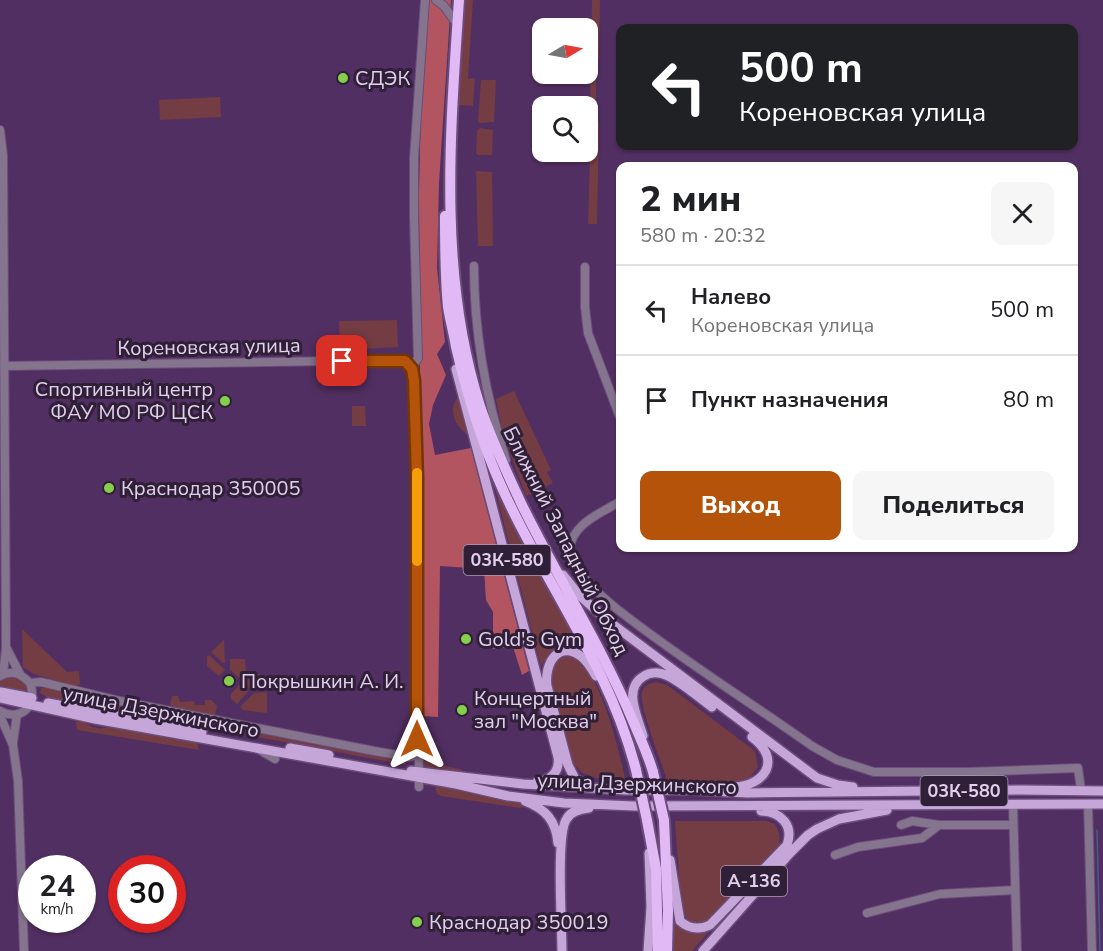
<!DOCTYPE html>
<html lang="ru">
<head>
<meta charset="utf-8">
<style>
  body { margin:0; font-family:"Nunito Sans",sans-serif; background:#f6f6f6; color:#202124; height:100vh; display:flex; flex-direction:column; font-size:22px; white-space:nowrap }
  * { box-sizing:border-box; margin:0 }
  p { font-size:20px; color:#757577 }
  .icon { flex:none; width:33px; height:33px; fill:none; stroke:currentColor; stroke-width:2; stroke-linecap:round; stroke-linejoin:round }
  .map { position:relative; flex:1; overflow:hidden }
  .details { position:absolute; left:616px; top:162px; width:462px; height:390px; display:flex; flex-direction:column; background:#fff; border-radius:12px; box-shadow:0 2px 4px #0004 }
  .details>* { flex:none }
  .top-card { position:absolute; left:616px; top:24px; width:462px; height:126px; border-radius:12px; box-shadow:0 2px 4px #0004; background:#202124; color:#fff; overflow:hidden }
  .needle { width:39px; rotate:80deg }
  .fabs { position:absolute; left:532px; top:18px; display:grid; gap:12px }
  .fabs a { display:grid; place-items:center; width:66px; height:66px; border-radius:12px; background:#fff; box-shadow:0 2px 4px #0004; font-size:30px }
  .speed { position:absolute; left:18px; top:855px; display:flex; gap:12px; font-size:30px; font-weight:700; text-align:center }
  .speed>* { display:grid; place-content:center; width:78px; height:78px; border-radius:50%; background:#fff; box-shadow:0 2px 4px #0004; line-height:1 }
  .speed small { font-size:15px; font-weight:400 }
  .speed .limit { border:9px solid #d22; background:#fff; color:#111 }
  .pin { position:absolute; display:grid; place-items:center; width:51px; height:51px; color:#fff; margin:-26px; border-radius:12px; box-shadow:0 3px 9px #0006 }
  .me { position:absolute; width:66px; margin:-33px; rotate:0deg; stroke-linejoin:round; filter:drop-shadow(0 0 4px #0008) }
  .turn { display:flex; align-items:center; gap:21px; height:126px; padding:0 24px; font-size:27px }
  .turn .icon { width:78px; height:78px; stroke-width:2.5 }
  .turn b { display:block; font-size:42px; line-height:51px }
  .round { display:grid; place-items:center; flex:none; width:63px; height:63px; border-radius:12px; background:#f6f6f6 }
  .overview { display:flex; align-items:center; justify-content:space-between; height:102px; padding:0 24px }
  h1 { font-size:36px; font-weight:800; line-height:45px }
  .button { display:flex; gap:12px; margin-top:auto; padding:12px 24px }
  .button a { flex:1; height:69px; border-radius:12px; background:#b45309; color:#fff; font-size:24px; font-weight:800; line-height:69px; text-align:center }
  .button a+a { background:#f6f6f6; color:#202124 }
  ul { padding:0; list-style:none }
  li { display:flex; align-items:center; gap:18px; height:90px; padding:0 24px; border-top:2px solid #e0e0e0 }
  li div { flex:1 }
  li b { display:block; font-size:22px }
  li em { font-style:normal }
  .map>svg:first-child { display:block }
  .green { fill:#743c43 }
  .forest { fill:#b25560 }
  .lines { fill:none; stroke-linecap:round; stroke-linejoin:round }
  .stream { stroke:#445d88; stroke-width:1.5 }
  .minor-casing { stroke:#6c4c7b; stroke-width:10 }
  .major-casing { stroke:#6c4c7b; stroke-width:12 }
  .highway-casing { stroke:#6c4c7b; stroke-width:14 }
  .minor { stroke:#84748d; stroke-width:8 }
  .major { stroke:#c6a5d8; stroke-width:9 }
  .highway { stroke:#e1b9f5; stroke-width:10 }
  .highway-bridge-casing { stroke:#6c4c7b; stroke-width:14; stroke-linecap:butt }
  .highway-bridge { stroke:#e1b9f5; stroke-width:10 }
  .route-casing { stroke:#753606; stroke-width:15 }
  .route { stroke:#b45309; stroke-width:10 }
  .slow { stroke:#f59e0b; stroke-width:10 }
  .poi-dot { fill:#85cf4c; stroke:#2f2037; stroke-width:2 }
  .labels { text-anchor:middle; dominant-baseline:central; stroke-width:6; stroke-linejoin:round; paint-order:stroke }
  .shield { fill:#2f2037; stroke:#ad9ab6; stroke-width:1.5 }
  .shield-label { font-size:18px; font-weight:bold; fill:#e3cfed }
  .poi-label { font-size:20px; fill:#e3cfed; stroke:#2f2037; text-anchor:start }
  .street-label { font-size:20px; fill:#e3cfed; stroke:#2f2037 }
</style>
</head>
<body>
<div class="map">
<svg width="1103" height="951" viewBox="0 0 1103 951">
  <rect width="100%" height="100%" fill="#522f62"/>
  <path class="green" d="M465,0H473L468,79L475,78L473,106L457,105Z
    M592,0H600L599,59H591Z
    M590,68H596V113H591Z
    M481,80H496L494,122L480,123L478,121Z
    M220,97L221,117L160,120L159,100Z
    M591,123H599L597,224H588Z
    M480,128L493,130L492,155H478L476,153L477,131Z
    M476,171L492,172L493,246H478Z
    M397,320L398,347L340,350L339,321Z
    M514,391L551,470L547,472L553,483L526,496L503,434L496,399Z
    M459,396L470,436C456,429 446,409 459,396Z
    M352,406H365L366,426H352Z
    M495,489L579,642L581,648C557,644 554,646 541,666Z
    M22,629L67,672L79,671L80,684L76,687L71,686L32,673L23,667Z
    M224,640L225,662L223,663L211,652Z
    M209,655L225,670L219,676L207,666V657Z
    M571,656C599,664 620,752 625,779L597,778L583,773L571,762L550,685L551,667L557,657Z
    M230,659H245L246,671L239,678L230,670Z
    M250,674H260V689H250L242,681Z
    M12,675C25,679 28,684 32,696L0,689V681Z
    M656,682L667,685L755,751L758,767L751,776L741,782L667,780C662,764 639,706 642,693C643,685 650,684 656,682Z
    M240,684L248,692L237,704L231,699V694Z
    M41,688H52L78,697L404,760L406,765L47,697L40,693Z
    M267,692V713L243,710L240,707L254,693Z
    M172,696H178L180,702L194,701L195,705H205V700H211L217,706L215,715L172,707L170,704Z
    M82,720C92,728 99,731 110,726L197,741L199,750L77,730L76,722Z
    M425,760H430L438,765L460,769L462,771L426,769L423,763Z
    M431,784L523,802L540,811L528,807L520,808L441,796L437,794L435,786Z
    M675,821H767L775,824L779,833L780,845L714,920C703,924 697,926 687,920L681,902Z
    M674,920L681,927L712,928L692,951H671Z"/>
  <path class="forest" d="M429,0H451L439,183L437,268L445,342L437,354L446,375L433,405L429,424L435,455L471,448L529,671L522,675L513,647L493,649V612L486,600L484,569L440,566L438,717L422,716L419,193L421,102Z"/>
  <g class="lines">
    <path class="stream" d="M1097,830L1100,951"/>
    <g class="minor-casing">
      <path id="minor" d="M436,0L444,6L454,20
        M0,130L3,155L6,648L3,674
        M474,266C474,331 486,398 506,460
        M585,267V307L588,333L621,420
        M4,366L396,360L405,361L412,368
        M621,501C603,512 571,524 570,549C570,569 602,597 617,609C679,658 747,700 812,746L837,760L874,772H967L1078,768L1081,790
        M7,649L20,674
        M0,676C13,669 21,674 30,683L41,682L120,701L374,751L409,757L417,755
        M0,711C22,722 38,705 30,683
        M0,716L13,745L18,781L24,951
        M13,743L17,714
        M260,750L275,759
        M419,787L416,406L414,380L412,368L418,358L414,219V158L425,0
        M1088,804L1092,951
        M1013,805L1017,951
        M901,825L912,821L939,825H1013
        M835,855L858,847L922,838L939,825
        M867,913L940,894L1015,890"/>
    </g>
    <g class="major-casing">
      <path id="major" d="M456,369L558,757C560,772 551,780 537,782
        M563,575L579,595L607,620L817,778L838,785L853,787
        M1,692L32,698
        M0,698L95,719L456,784L508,796L564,803L634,806L1103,804
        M48,703L202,732
        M643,736C638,717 622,689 644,676C650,672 659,672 666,675C682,682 698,697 712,707
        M290,748L329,755
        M411,771L523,784L626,790H693L747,793L1021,790L1103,791
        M589,786L575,779L568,765L547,686C544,664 558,639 582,657C588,662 592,669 596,676
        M733,787C766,786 782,759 752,737
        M525,801C546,809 556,821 558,843
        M670,860L680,921C689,929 699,930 710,925L787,845C794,825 781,812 761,811
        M562,951C562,927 556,837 566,820C570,811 580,809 589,808
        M648,951L651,907L649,853
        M703,951L790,853L808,835L817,829L839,819L887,810"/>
    </g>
    <g class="highway-casing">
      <path id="highway" d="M459,0C450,134 438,276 480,406C491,439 506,471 521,503C557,577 601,645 633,721C640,738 648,754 653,772
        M445,216C445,246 445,276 448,307C450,320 454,334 456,347C469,404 487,459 513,511C555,597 612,675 636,770
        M647,820L656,869L658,951
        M664,820L668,911L667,951"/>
    </g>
    <use href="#minor" class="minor"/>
    <use href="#major" class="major"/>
    <use href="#highway" class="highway"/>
    <g class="highway-bridge-casing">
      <path id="highway-bridge" d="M636,770L647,820
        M653,772L664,820"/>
    </g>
    <use href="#highway-bridge" class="highway-bridge"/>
  </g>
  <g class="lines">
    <g class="route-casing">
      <path id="route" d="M342,361H405L412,369L414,380L417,479V739"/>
    </g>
    <use href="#route" class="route"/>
    <path class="slow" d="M417,473V561"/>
  </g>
  <g class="poi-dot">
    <circle cx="343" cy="78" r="6"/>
    <circle cx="225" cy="401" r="6"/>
    <circle cx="109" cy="488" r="6"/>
    <circle cx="466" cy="639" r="6"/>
    <circle cx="229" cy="681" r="6"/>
    <circle cx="462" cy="710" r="6"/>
    <circle cx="417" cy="922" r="6"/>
  </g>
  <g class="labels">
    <g class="shield">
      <rect x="463.5" y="545" width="87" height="30" rx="4.5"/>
      <rect x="920.5" y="776" width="87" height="30" rx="4.5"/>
      <rect x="721" y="866" width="66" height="30" rx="4.5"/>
    </g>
    <g class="shield-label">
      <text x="507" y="560">03К-580</text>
      <text x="964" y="791">03К-580</text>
      <text x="754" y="881">А-136</text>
    </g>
    <g class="poi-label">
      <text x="355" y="78">СДЭК</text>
      <text x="213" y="389" text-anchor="end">Спортивный центр<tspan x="213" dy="23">ФАУ МО РФ ЦСК</tspan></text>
      <text x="121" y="488">Краснодар 350005</text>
      <text x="478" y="639">Gold's Gym</text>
      <text x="241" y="681">Покрышкин А. И.</text>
      <text x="474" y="698">Концертный<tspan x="474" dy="23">зал "Москва"</tspan></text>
      <text x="429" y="922">Краснодар 350019</text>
    </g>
    <g class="street-label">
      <text transform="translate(209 347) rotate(-1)">Кореновская улица</text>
      <text transform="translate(566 541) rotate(63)">Ближний Западный Обход</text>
      <text transform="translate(161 712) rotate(11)">улица Дзержинского</text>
      <text transform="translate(637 784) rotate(2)">улица Дзержинского</text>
    </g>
  </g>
</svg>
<div class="fabs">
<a><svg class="needle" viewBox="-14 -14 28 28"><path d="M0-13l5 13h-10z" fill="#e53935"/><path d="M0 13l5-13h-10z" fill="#757577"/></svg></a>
<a><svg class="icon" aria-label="search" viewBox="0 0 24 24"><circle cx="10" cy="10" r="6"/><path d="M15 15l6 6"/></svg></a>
</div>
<div class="speed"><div>24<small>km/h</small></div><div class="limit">30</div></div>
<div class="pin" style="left:342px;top:361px;background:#d93025"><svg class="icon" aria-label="arrive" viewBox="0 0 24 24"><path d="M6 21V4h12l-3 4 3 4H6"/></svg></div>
<svg class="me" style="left:417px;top:739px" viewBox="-20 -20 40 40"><path d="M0-17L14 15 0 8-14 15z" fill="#b45309" stroke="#fff" stroke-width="4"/></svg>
<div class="top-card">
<div class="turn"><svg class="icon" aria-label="left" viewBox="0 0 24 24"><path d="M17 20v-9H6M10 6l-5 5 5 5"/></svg><div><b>500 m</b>Кореновская улица</div></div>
</div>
<section class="details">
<div class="overview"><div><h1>2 мин</h1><p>580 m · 20:32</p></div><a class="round"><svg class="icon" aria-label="close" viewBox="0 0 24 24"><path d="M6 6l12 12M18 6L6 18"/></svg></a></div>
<ul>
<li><svg class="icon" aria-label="left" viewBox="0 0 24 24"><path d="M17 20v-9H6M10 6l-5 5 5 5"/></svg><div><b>Налево</b><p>Кореновская улица</p></div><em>500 m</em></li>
<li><svg class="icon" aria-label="arrive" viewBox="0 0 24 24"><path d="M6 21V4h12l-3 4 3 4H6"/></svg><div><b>Пункт назначения</b></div><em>80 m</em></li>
</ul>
<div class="button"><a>Выход</a><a>Поделиться</a></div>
</section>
</div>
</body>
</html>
